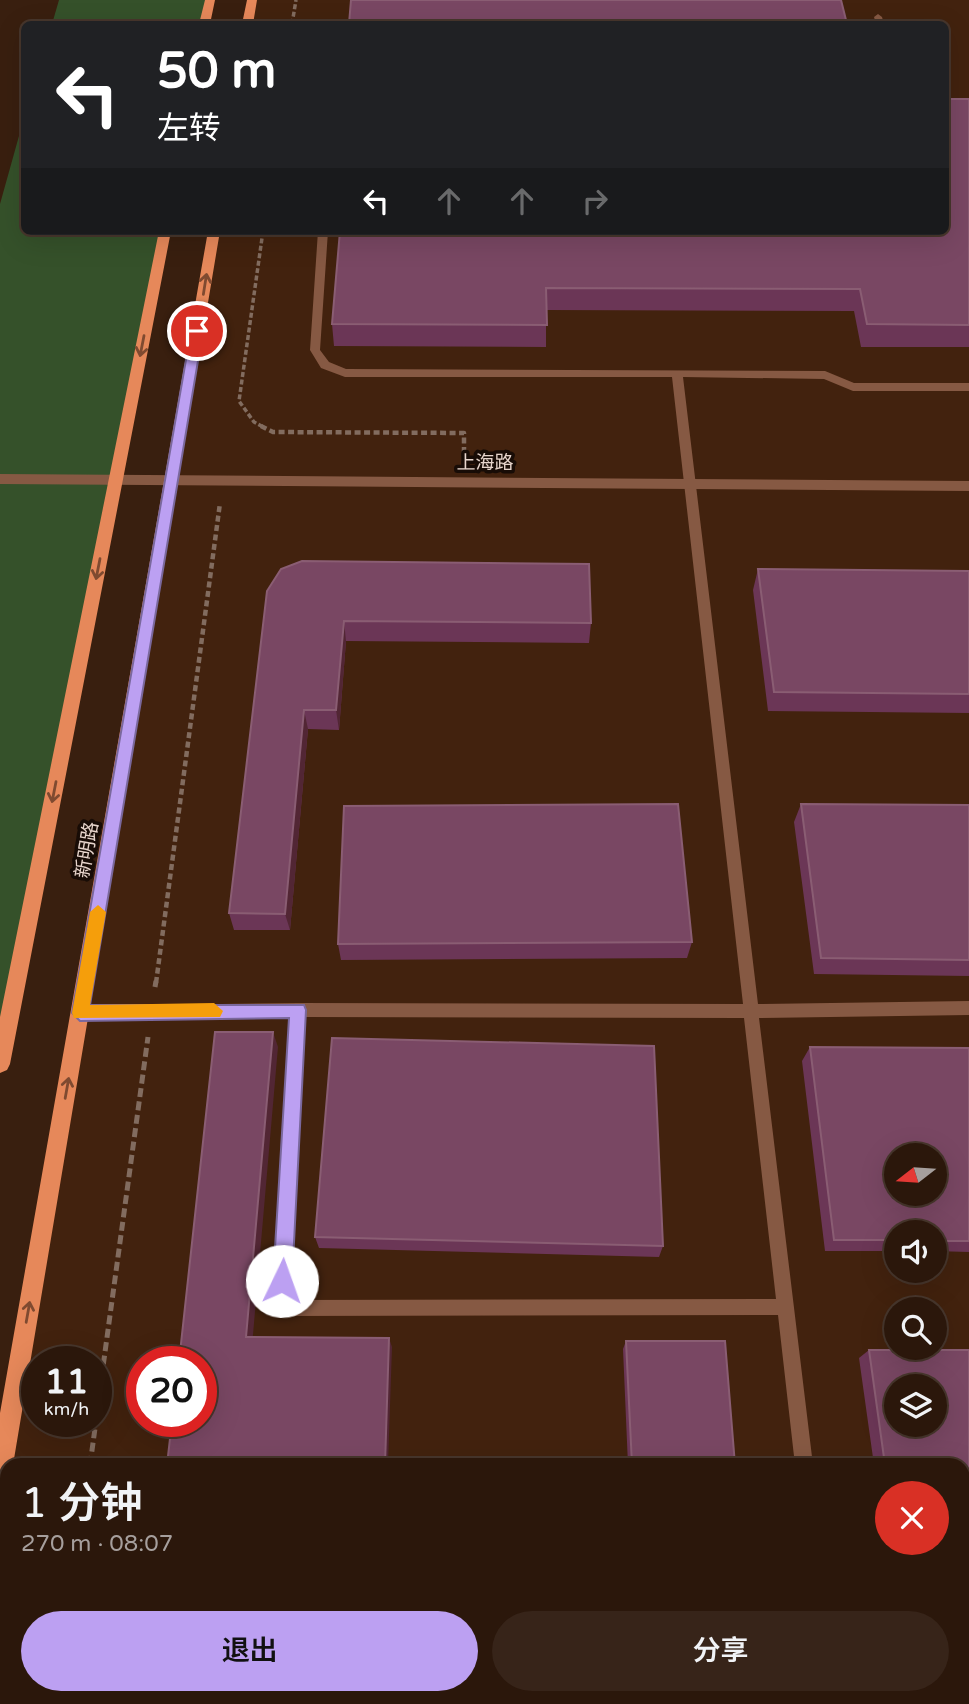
<!DOCTYPE html>
<html lang="zh">
<head>
<meta charset="utf-8">
<style>
  body { margin:0; font-family:"Varela Round","Noto Sans SC",sans-serif; background:#372419; color:#f1f3f6; height:100vh; display:flex; flex-direction:column; font-size:26px; white-space:nowrap }
  * { box-sizing:border-box; margin:0 }
  p { font-size:23px; color:#a69f9d }
  .icon { flex:none; width:38px; height:38px; fill:none; stroke:currentColor; stroke-width:2; stroke-linecap:round; stroke-linejoin:round }
  .map { position:relative; flex:1; overflow:hidden }
  .panel { position:absolute; left:0px; top:1458px; width:970px; height:247px; display:flex; flex-direction:column; background:#2b170b; border-radius:21px 21px 0 0; box-shadow:0 7px 28px #0002,0 0 0 2px #47362c }
  .panel>* { flex:none }
  .top-card { position:absolute; left:21px; top:21px; width:928px; height:214px; border-radius:10px; box-shadow:0 7px 28px #0002,0 0 0 2px #47362c; background:#202124; color:#fff; overflow:hidden }
  .needle { width:46px; rotate:253deg }
  .buttons { position:absolute; left:884px; top:1143px; display:grid; gap:14px }
  .buttons a { display:grid; place-items:center; width:63px; height:63px; border-radius:50%; background:#2b170b; box-shadow:0 7px 28px #0002,0 0 0 2px #47362c; font-size:35px }
  .speed { position:absolute; left:21px; top:1346px; display:flex; gap:14px; font-size:35px; font-weight:700; text-align:center }
  .speed>* { display:grid; place-content:center; width:91px; height:91px; border-radius:50%; background:#2b170b; box-shadow:0 7px 28px #0002,0 0 0 2px #47362c; line-height:1 }
  .speed small { font-size:18px; font-weight:400 }
  .speed .limit { border:10px solid #d22; background:#fff; color:#111 }
  .pin { position:absolute; display:grid; place-items:center; width:60px; height:60px; color:#fff; margin:-30px; border:4px solid #fff; border-radius:50%; box-shadow:0 2px 7px #0007 }
  .me { position:absolute; width:77px; margin:-38px; rotate:3deg; stroke-linejoin:round; filter:drop-shadow(0 0 5px #0008) }
  .turn { display:flex; align-items:center; gap:24px; height:147px; padding:0 21px; font-size:32px }
  .turn .icon { width:91px; height:91px; stroke-width:2.5 }
  .turn b { display:block; font-size:49px; line-height:60px }
  .lanes { display:flex; align-items:center; height:66px; padding:0 21px; background:#0003; justify-content:center; gap:35px; direction:ltr }
  .lanes .off { opacity:.35 }
  .round { display:grid; place-items:center; flex:none; width:74px; height:74px; border-radius:37px; background:#372419 }
  .head { display:flex; align-items:center; justify-content:space-between; height:119px; padding:0 21px }
  h1 { font-size:42px; font-weight:600; line-height:52px }
  .primary-button { display:flex; gap:14px; margin-top:auto; padding:14px 21px }
  .primary-button a { flex:1; height:80px; border-radius:42px; background:#bca0f2; color:#111; font-size:28px; font-weight:600; line-height:80px; text-align:center }
  .primary-button a+a { background:#372419; color:#f1f3f6 }
  .map>svg:first-child { display:block }
  .built { fill:#42220e; fill-rule:evenodd }
  .green { fill:#35512a }
  .lines { fill:none; stroke-linecap:round; stroke-linejoin:round }
  .path-far2 { stroke:#826c5f; stroke-width:3.5; stroke-dasharray:5 2.5; stroke-linecap:butt }
  .path-far1 { stroke:#826c5f; stroke-width:4.5; stroke-dasharray:6 3.5; stroke-linecap:butt }
  .path { stroke:#826c5f; stroke-width:5; stroke-dasharray:9 4.5; stroke-linecap:butt }
  .service { fill:#865943; fill-rule:evenodd }
  .tertiary { fill:#865943; fill-rule:evenodd }
  .primary { fill:#e6885a; fill-rule:evenodd }
  .wall { fill:#6b3656 }
  .shaded-wall { fill:#522634 }
  .building { fill:#794763; stroke:#8a5d73; stroke-width:2; fill-rule:evenodd }
  .oneway { stroke:#7f4a30 }
  .route { fill:#bca0f2; stroke:#7a689d; stroke-width:2 }
  .slow { fill:#f59e0b }
  .labels { text-anchor:middle; dominant-baseline:central; stroke-width:7; stroke-linejoin:round; paint-order:stroke }
  .street-label { font-size:19px; fill:#e7d5cc; stroke:#180c06 }
</style>
</head>
<body>
<div class="map">
<svg width="969" height="1704" viewBox="0 0 969 1704">
  <rect width="100%" height="100%" fill="#391f0f"/>
  <path class="built" d="M252,0H969V1704H0V1489L214,231H945V24H248ZM896,1155H934V1194H896ZM896,1232H934V1270H896ZM896,1309H934V1348H896ZM37,1362H96V1421H37ZM142,1362H201V1421H142ZM896,1386H934V1424H896ZM7,1465H962V1698H7Z"/>
  <path class="green" d="M59,0H210L205,24H52Z
    M24,118V231H165L0,1064V204Z"/>
  <g class="lines">
    <path class="path-far2" d="M292,24L296,0
      M263,231L239,401L254,422L265,428"/>
    <path class="path-far1" d="M261,426L273,432L464,433V461
      M156,983L220,503"/>
    <path class="path" d="M155,987L156,981
      M96,1418L148,1037
      M90,1465L96,1421
      M57,1704L58,1698"/>
    <path class="service" d="M878,14L882,17L884,24H876L874,17Z
      M318,231H328L320,350L329,362L346,369L825,371L854,383H969V391H853L824,379L683,377L758,1004L969,1001V1015L759,1018L813,1465H795L778,1315L281,1316L275,1314L273,1308L290,1017L80,1020L75,1018L73,1013L75,1008L80,1006L298,1003L743,1004L672,377H345L321,368L310,350ZM305,1017L744,1018L776,1299L290,1300Z
      M821,1698H840L842,1704H822Z"/>
    <path class="tertiary" d="M0,474L969,481V491L0,484Z"/>
    <path class="primary" d="M205,0H215L210,24H199Z
      M247,0H257L253,24H242Z
      M159,231H171L10,1064L7,1070L0,1073V1017Z
      M208,231H220L13,1465H7V1484L0,1487V1413Z"/>
  </g>
  <path class="wall" d="M969,99V347H861L854,311L546,310V347L334,346L332,324Z
    M758,569L969,571V713L768,711L753,590Z
    M267,591L591,623L589,643L346,641L339,730L308,729L290,930H234L229,913Z
    M801,804L969,805V976L814,974L794,822Z
    M692,942L687,958L341,960L338,944Z
    M810,1047L969,1048V1252L934,1251V1232H896V1251H825L802,1061Z
    M315,1237L663,1246L659,1257L319,1248Z
    M626,1341L735,1465H628L623,1349Z
    M869,1350H969V1580H962V1465H874L859,1358Z
    M640,1698H755L756,1704H640Z"/>
  <path class="shaded-wall" d="M344,621L346,641L339,730L336,710Z
    M304,710L308,729L290,930L285,914Z
    M273,1032L278,1047L252,1346L246,1337Z
    M389,1338L392,1347L388,1465H385Z
    M376,1698H379V1704H376Z"/>
  <path class="building" d="M351,0H841L847,24H349Z
    M945,99H969V325L867,324L860,289L546,288L547,325L332,324L340,231H945Z
    M302,561L589,564L591,623L344,621L336,710H304L285,914L229,913L267,591L281,569Z
    M758,569L969,571V694L774,692Z
    M678,804L692,942L338,944L344,806Z
    M801,804L969,805V960L821,958Z
    M215,1032H273L246,1337L389,1338L385,1465H167L172,1421H201V1362H179Z
    M332,1038L654,1046L663,1246L315,1237Z
    M810,1047L969,1048V1241H934V1232H896V1240H834ZM896,1155H934V1194H896Z
    M626,1341H725L735,1465H632Z
    M869,1350H969V1577H962V1465H885ZM896,1386H934V1424H896Z
    M141,1698H376V1704H141Z
    M644,1698H755L756,1704H644Z"/>
  <defs><path id="oneway-shaft" d="M-6 0H5M1.5-3L5.5 0L1.5 3" fill="none" stroke-width="1.6" stroke-linecap="round" stroke-linejoin="round" transform="scale(1.75)"/></defs>
  <g class="oneway">
    <use href="#oneway-shaft" transform="translate(205 284) rotate(-81)"/>
    <use href="#oneway-shaft" transform="translate(142 346) rotate(101)"/>
    <use href="#oneway-shaft" transform="translate(98 569) rotate(101)"/>
    <use href="#oneway-shaft" transform="translate(54 792) rotate(101)"/>
    <use href="#oneway-shaft" transform="translate(67 1088) rotate(-80)"/>
    <use href="#oneway-shaft" transform="translate(28 1312) rotate(-80)"/>
  </g>
  <path class="route" d="M197,327L203,331L90,1005H304L306,1010L292,1281L289,1288L282,1290L275,1288L273,1281L289,1018L80,1021L72,1013L191,331Z"/>
  <path class="slow" d="M98,905L106,912L90,1005L214,1003L223,1011L220,1017L74,1018L72,1013L90,912Z"/>
  <g class="labels">
    <g class="street-label">
      <text x="485" y="463">上海路</text>
      <text transform="translate(87 850) rotate(-80)">新明路</text>
    </g>
  </g>
</svg>
<div class="buttons">
<a><svg class="needle" viewBox="-14 -14 28 28"><path d="M0-13l5 13h-10z" fill="#e53935"/><path d="M0 13l5-13h-10z" fill="#a69f9d"/></svg></a>
<a><svg class="icon" aria-label="sound" viewBox="0 0 24 24"><path d="M4 9h4l5-4v14l-5-4H4zM17 9q2 3 0 6"/></svg></a>
<a><svg class="icon" aria-label="search" viewBox="0 0 24 24"><circle cx="10" cy="10" r="6"/><path d="M15 15l6 6"/></svg></a>
<a><svg class="icon" aria-label="layers" viewBox="0 0 24 24"><path d="M12 4l9 5-9 5-9-5zM3 14l9 5 9-5"/></svg></a>
</div>
<div class="speed"><div>11<small>km/h</small></div><div class="limit">20</div></div>
<div class="pin" style="left:197px;top:331px;background:#d93025"><svg class="icon" aria-label="arrive" viewBox="0 0 24 24"><path d="M6 21V4h12l-3 4 3 4H6"/></svg></div>
<svg class="me" style="left:282px;top:1281px" viewBox="-20 -20 40 40"><circle r="19" fill="#fff"/><path d="M0-13L10 11 0 6-10 11z" fill="#bca0f2"/></svg>
<div class="top-card">
<div class="turn"><svg class="icon" aria-label="left" viewBox="0 0 24 24"><path d="M17 20v-9H6M10 6l-5 5 5 5"/></svg><div><b>50 m</b>左转</div></div>
<div class="lanes"><svg class="icon" aria-label="left" viewBox="0 0 24 24"><path d="M17 20v-9H6M10 6l-5 5 5 5"/></svg><svg class="icon off" aria-label="ahead" viewBox="0 0 24 24"><path d="M12 20V5M6 11l6-6 6 6"/></svg><svg class="icon off" aria-label="ahead" viewBox="0 0 24 24"><path d="M12 20V5M6 11l6-6 6 6"/></svg><svg class="icon off" aria-label="right" viewBox="0 0 24 24"><path d="M7 20v-9h11M14 6l5 5-5 5"/></svg></div>
</div>
<section class="panel">
<div class="head"><div><h1>1 分钟</h1><p>270 m · 08:07</p></div><a class="round" style="background:#d93025;color:#fff"><svg class="icon" aria-label="close" viewBox="0 0 24 24"><path d="M6 6l12 12M18 6L6 18"/></svg></a></div>
<div class="primary-button"><a>退出</a><a>分享</a></div>
</section>
</div>
</body>
</html>
